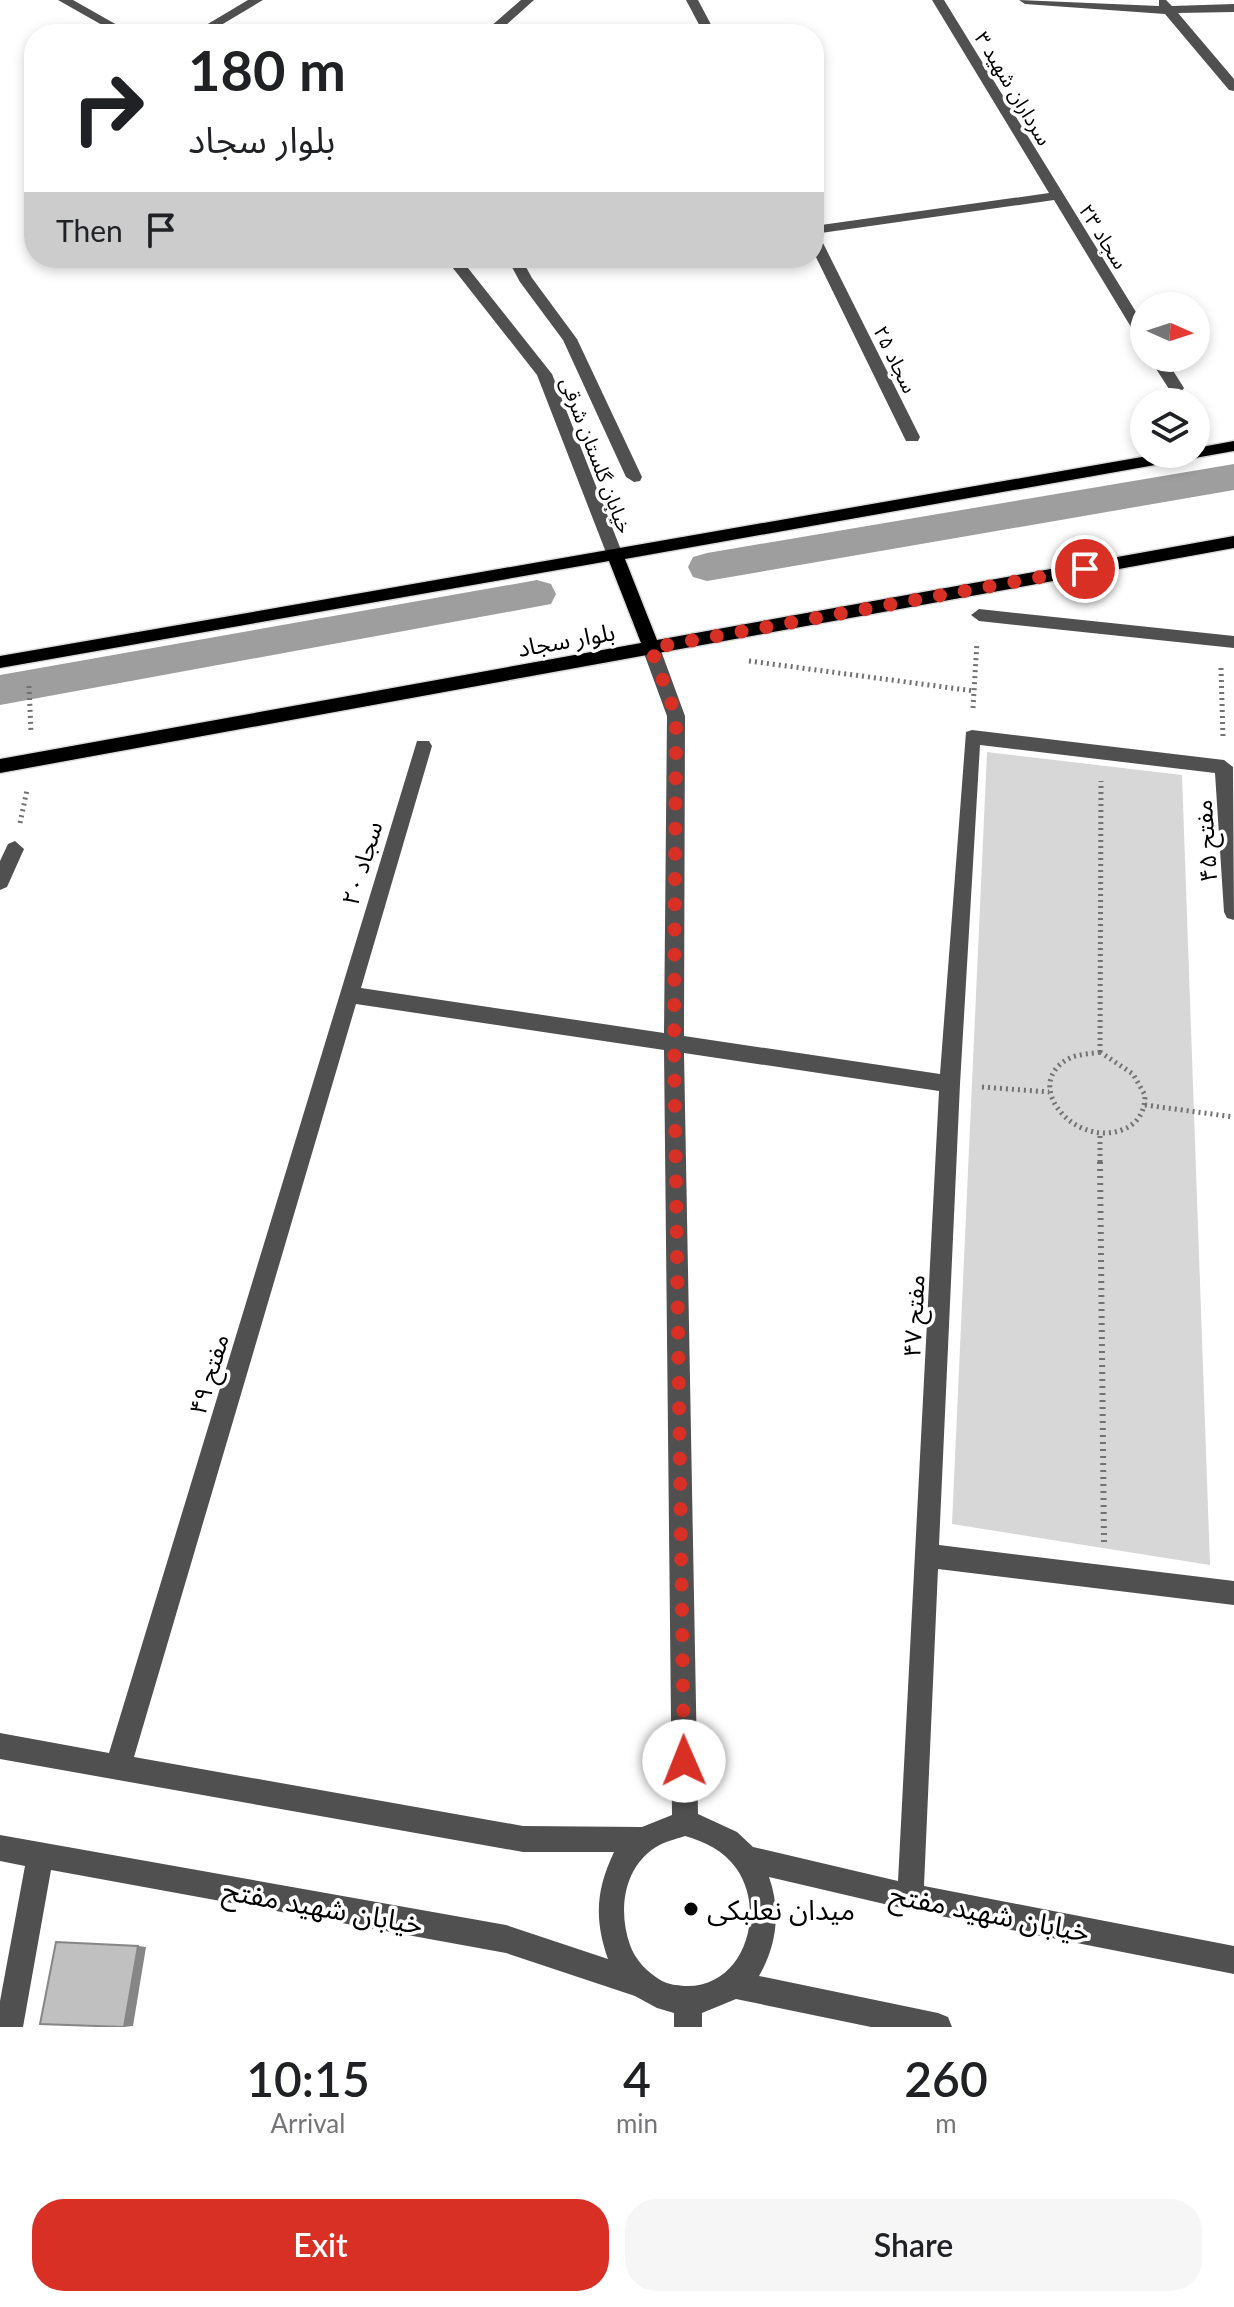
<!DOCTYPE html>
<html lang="en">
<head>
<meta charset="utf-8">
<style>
  body { margin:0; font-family:Lato,"Noto Sans Arabic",sans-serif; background:#f6f6f6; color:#202124; height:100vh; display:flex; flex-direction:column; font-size:30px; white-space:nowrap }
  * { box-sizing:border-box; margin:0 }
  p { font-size:26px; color:#757577 }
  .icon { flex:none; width:44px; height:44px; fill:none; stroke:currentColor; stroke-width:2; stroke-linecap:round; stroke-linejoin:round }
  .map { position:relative; height:2027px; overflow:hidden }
  .sheet { display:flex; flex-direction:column; background:#fff; flex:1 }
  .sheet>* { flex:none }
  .banner { position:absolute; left:24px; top:24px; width:800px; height:244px; border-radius:32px; box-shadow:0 4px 12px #0003; background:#fff; color:#202124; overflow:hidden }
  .needle { width:52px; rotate:93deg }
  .buttons { position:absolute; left:1130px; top:292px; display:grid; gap:16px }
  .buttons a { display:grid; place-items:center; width:80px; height:80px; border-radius:50%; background:#fff; box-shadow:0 4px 12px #0003; font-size:40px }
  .pin { position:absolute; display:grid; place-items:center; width:68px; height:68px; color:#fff; margin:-34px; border:4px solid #fff; border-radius:50%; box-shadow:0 2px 8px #0007 }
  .me { position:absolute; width:88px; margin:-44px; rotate:359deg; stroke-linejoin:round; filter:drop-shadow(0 0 6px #0008) }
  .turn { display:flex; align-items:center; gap:28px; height:168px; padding:0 32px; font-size:36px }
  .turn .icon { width:104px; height:104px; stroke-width:2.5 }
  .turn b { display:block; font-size:56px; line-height:68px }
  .then { display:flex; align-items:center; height:76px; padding:0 32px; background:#0003; gap:16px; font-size:30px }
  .eta { display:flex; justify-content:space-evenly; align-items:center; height:136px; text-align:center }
  .eta b { font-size:48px; font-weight:600; line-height:56px }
  .primary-button { display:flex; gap:16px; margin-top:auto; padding:16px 32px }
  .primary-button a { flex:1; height:92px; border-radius:32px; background:#d93025; color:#fff; font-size:32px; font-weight:600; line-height:92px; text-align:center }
  .primary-button a+a { background:#f6f6f6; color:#202124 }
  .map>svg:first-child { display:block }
  .green { fill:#d7d7d7 }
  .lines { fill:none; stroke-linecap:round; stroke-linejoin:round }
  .canal { fill:#9e9e9e; fill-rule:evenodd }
  .major-casing { stroke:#dbdbdb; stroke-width:3 }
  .path-far1 { stroke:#727272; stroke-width:5; stroke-dasharray:2 4; stroke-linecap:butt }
  .path { stroke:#727272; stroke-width:6; stroke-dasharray:2 5; stroke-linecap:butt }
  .minor { fill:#505050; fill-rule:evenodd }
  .major { fill:#000; fill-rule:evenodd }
  .shaded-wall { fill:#868686 }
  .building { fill:#c0c0c0; stroke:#868686; stroke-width:2 }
  .route { stroke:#d93025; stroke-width:14; stroke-dasharray:0 25.2 }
  .poi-dot { fill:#000; stroke:#fff; stroke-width:3 }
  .labels { text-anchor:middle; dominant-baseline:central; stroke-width:7; stroke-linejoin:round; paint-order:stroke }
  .far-street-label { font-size:20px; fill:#000; stroke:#fff }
  .street-label { font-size:24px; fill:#000; stroke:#fff }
  .near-street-label { font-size:28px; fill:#000; stroke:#fff }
  .near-poi-label { font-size:28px; fill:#000; stroke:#fff; text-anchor:start }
</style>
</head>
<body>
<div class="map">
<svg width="1234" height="2027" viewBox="0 0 1234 2027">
  <rect width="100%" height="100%" fill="#fff"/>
  <path class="green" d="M987,752L1182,775L1210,1565L952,1524Z"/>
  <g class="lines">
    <path class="canal" d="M1234,464V490L707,581L693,577L688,567L693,557L707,553Z
      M537,580L551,584L556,594L551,604L0,705V675Z"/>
    <g class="major-casing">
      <path id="major" d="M1234,441V451L625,559L657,640L1234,536V548L0,773V759L641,643L609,561L0,668V656L1159,454H1196V448Z"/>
    </g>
    <path class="path-far1" d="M749,661L974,691
      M1221,668L1223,738
      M29,686L31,732
      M973,708L977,642
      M20,823L27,790
      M1100,1052L1101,781
      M1100,1052L1133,1074L1145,1095C1145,1110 1139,1123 1124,1129C1075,1150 1019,1083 1070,1058C1078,1054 1091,1054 1100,1052Z
      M982,1087L1049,1092
      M1145,1105L1234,1117
      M1100,1136V1164"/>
    <path class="path" d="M1100,1162L1104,1543"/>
    <path class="minor" d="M58,0H73L133,34H118Z
      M248,0H263L206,34H191Z
      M521,0H534L496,34H482Z
      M686,0H698L716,34H704Z
      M932,0H944L1144,325V342L1137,337L1054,200L814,234V226L1049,193Z
      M1019,0L1159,6V0H1166L1172,6L1234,4V12L1178,13L1234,79V91L1229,90L1165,14L1025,4Z
      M814,235L821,239L920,437L918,441H906L904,437L814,253Z
      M445,258H460L552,374L623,555L621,559L615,561L607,555L537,375Z
      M507,258H521L532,278L577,339L642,477L640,481L634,482L626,477L563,340L520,282Z
      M1149,358H1165L1184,388L1181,392H1171Z
      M979,609L1234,636V648L979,621L971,615Z
      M651,642L660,648L685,716L684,1036L940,1074L966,732L972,730L1224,760L1233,767L1234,920L1227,918L1224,912L1215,773L980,745L960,1084L939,1545L1234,1581V1605L938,1569L924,1886L1234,1946V1974L910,1910L769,1877C781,1911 777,1945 759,1976L938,2013L948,2017L952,2027H871L736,1999L702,2013V2027H674V2013L657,2008L635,1996L506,1953L51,1870L23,2027H0V2001L25,1866L0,1861V1835L506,1925L608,1959C594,1919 596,1890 614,1852H523L0,1759V1733L109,1753L417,741H429L432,746L361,988L664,1033L667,716L642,648ZM356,1004L664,1050L672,1815L642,1827L523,1826L134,1757ZM684,1053L939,1091L898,1881L753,1847L737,1832L698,1814ZM685,1836C705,1842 723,1850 736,1868C767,1911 745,1988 685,1986C676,1985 670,1985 662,1981C648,1973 635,1960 630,1945C618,1911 623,1868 656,1847C664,1842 676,1839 685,1836Z
      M15,841L24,849L7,887L0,890V861L8,844Z"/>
    <use href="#major" class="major"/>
  </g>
  <path class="shaded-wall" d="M138,1946L146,1947L133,2026L124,2027Z"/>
  <path class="building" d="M56,1942L138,1946L124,2027L40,2024Z"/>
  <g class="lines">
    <path class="route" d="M684,1761L674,1043L676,716L651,648L1085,569"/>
  </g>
  <circle class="poi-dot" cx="691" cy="1909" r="8"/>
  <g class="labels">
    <g class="far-street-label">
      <text transform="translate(1014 88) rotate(59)">سرداران شهید ۳</text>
      <text transform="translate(1104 236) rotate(58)">سجاد ۲۳</text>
      <text transform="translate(896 359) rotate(64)">سجاد ۲۵</text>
      <text transform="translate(597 455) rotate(69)">خیابان گلستان شرقی</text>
    </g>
    <g class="street-label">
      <text transform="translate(566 639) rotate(-10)">بلوار سجاد</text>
      <text transform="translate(1205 841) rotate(-94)">مفتح ۴۵</text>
      <text transform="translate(361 863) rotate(-73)">سجاد ۲۰</text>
      <text transform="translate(913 1316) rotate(-87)">مفتح ۴۷</text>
      <text transform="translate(208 1374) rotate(-73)">مفتح ۴۹</text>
    </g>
    <g class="near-street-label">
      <text transform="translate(323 1906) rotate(10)">خیابان شهید مفتح</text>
      <text transform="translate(990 1912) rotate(11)">خیابان شهید مفتح</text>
    </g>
    <g class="near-poi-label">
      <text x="707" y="1909">میدان نعلبکی</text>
    </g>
  </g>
</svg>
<div class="buttons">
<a><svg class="needle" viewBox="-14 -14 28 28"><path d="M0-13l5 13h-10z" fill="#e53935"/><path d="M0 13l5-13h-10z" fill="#757577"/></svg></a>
<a><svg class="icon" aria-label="layers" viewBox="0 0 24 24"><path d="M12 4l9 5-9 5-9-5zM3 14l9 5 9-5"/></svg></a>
</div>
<div class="pin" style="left:1085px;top:569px;background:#d93025"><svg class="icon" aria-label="arrive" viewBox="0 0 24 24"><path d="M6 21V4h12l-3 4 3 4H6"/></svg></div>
<svg class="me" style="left:684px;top:1761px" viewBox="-20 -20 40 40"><circle r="19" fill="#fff"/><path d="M0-13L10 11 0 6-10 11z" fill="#d93025"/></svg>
<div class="banner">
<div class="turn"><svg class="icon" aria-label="right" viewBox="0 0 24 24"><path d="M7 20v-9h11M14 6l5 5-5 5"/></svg><div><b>180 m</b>بلوار سجاد</div></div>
<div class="then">Then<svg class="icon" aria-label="arrive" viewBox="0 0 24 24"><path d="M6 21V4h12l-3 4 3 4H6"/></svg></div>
</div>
</div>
<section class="sheet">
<div class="eta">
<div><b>10:15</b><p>Arrival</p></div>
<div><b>4</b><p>min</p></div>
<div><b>260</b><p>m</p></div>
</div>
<div class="primary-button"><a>Exit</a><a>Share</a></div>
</section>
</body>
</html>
